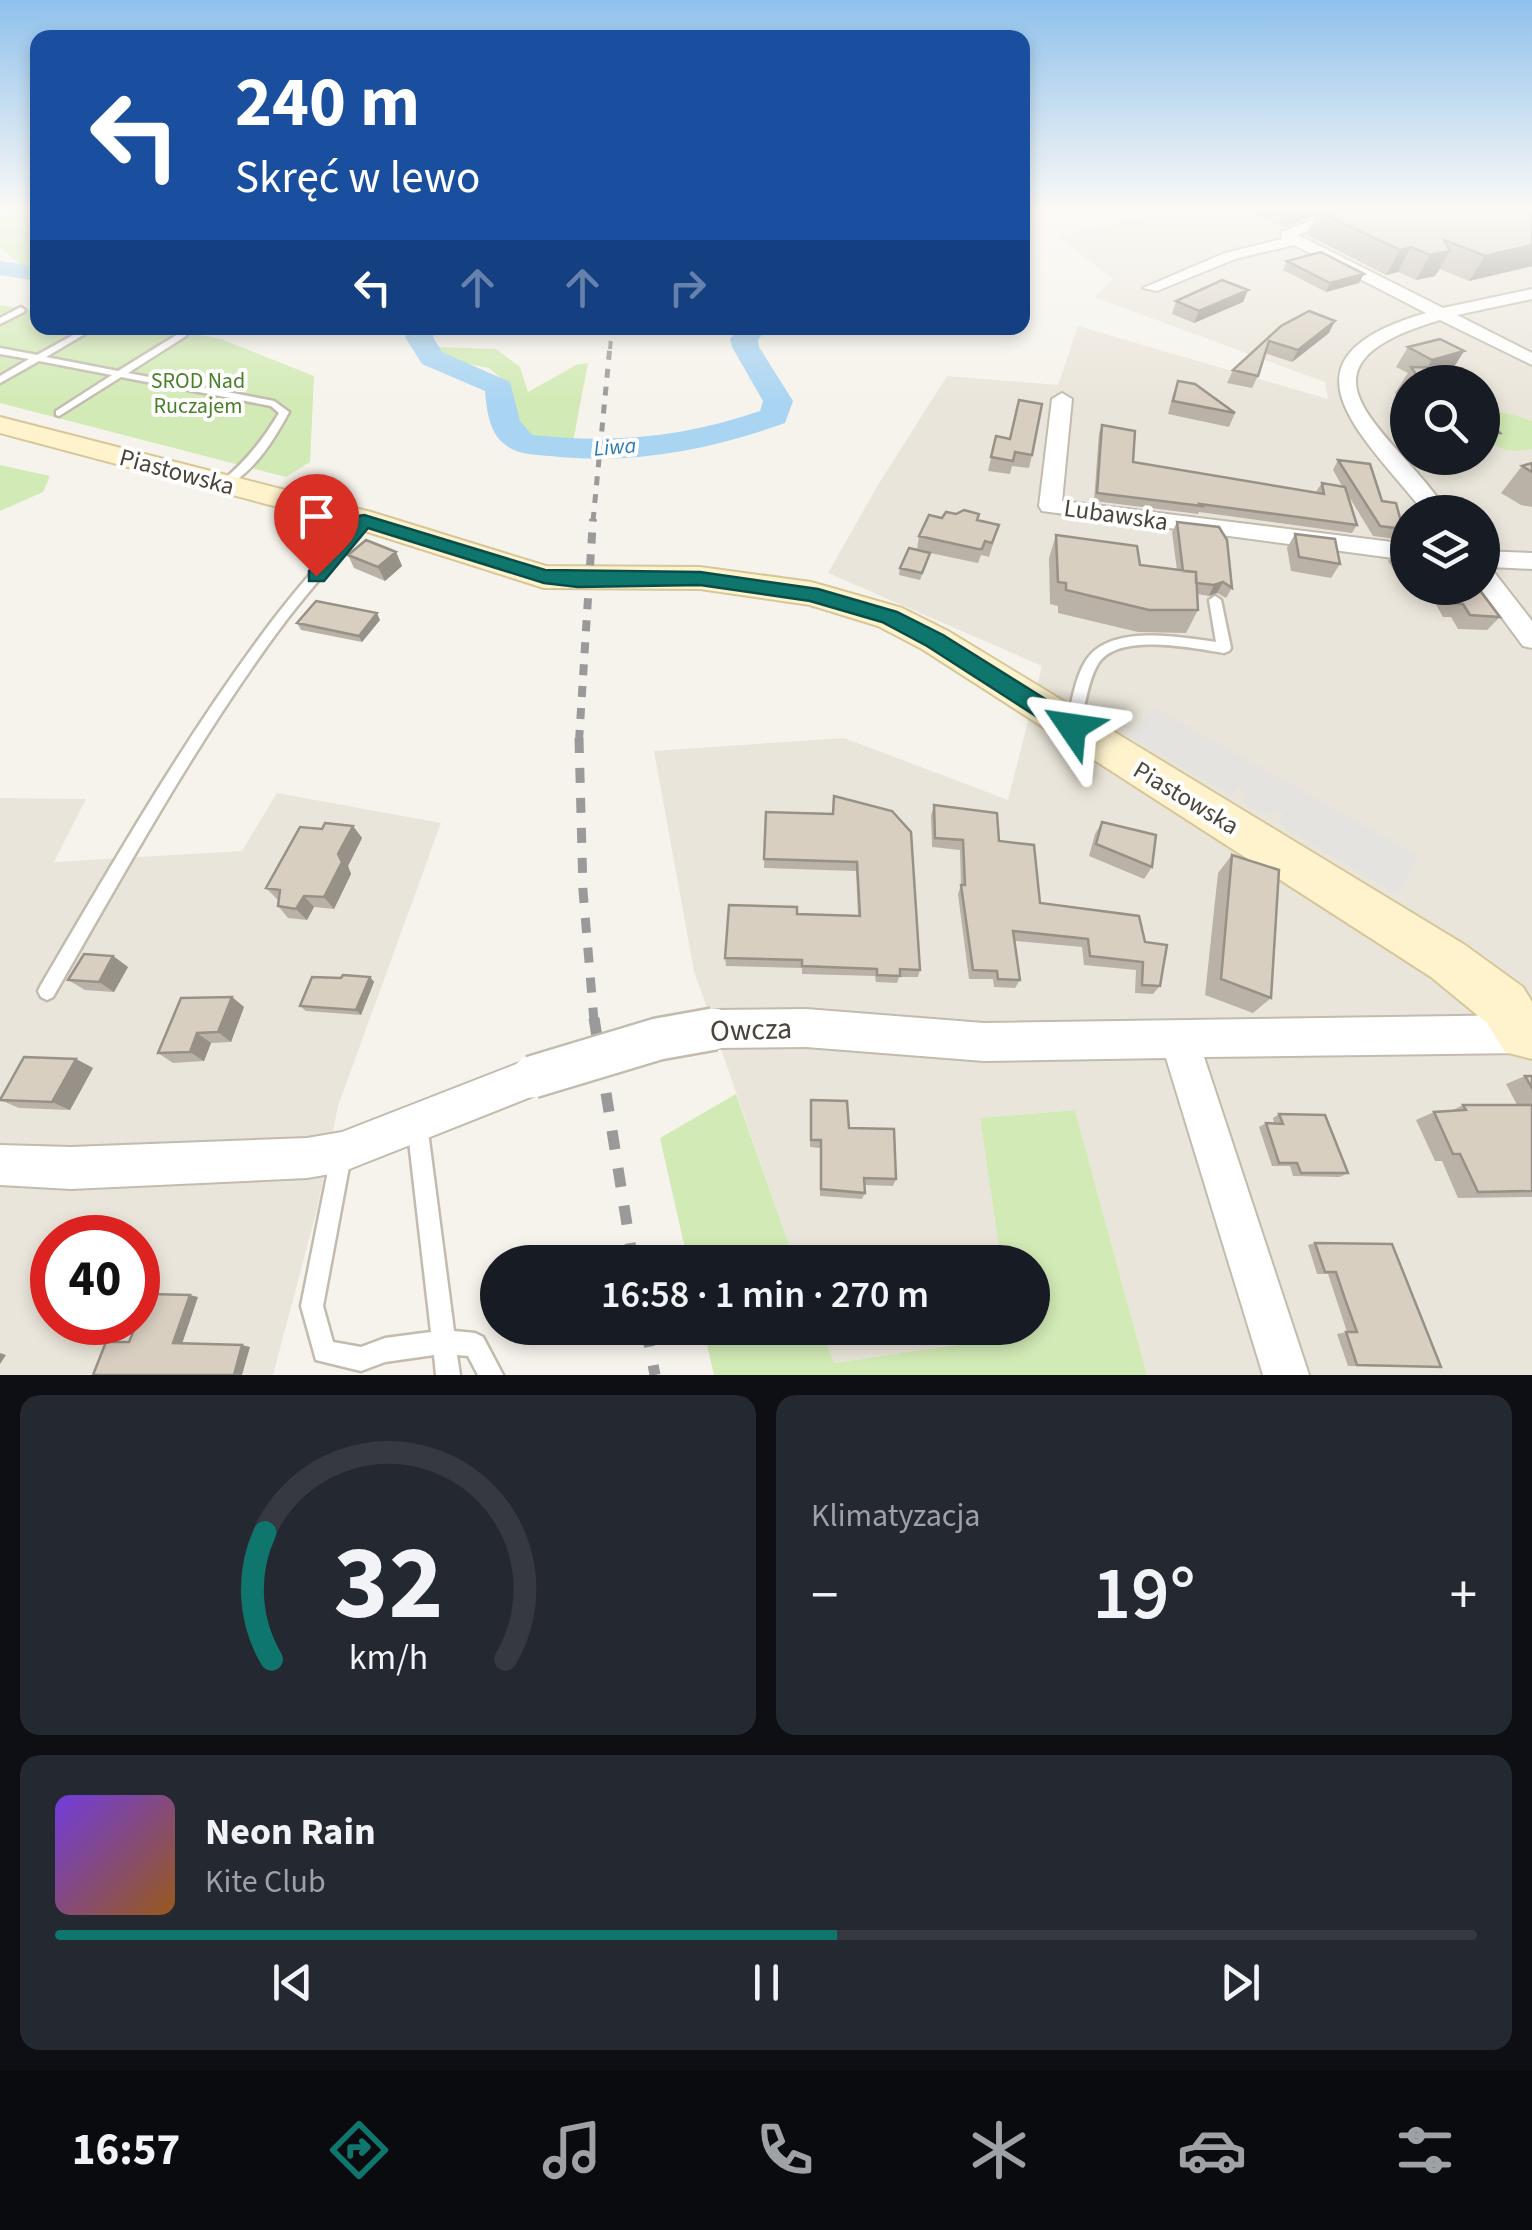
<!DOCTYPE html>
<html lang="pl">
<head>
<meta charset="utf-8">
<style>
  :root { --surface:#171b24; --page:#242831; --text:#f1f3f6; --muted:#9ea1a6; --line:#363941; --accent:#0f766e }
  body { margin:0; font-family:"Source Sans 3",sans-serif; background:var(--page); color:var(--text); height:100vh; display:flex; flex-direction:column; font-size:38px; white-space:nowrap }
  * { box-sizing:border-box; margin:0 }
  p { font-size:32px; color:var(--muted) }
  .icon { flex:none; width:55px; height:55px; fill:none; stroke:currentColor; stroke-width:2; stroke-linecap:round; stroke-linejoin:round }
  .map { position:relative; height:1375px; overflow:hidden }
  .panel { display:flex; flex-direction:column; gap:20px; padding:20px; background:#0d0f14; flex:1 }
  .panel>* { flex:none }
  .hud { position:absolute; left:30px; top:30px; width:1000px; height:305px; border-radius:20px; box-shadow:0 5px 15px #0003; background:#1a4fa0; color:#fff; overflow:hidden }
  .fabs { position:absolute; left:1390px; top:365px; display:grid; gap:20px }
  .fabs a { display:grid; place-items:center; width:110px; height:110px; border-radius:50%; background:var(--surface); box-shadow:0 5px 15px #0003; font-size:50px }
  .speed { position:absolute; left:30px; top:1215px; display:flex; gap:20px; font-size:50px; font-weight:700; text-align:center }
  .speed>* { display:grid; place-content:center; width:130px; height:130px; border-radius:50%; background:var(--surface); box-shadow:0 5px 15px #0003; line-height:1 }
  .speed .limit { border:15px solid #d22; background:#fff; color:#111 }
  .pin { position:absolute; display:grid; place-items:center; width:85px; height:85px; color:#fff; margin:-102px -42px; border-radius:50% 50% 50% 0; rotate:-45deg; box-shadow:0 0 10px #0007 }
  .pin .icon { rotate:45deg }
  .me { position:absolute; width:110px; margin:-55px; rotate:302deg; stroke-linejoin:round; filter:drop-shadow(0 0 8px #0008) }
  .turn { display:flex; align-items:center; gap:35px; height:210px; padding:0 40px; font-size:45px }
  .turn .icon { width:130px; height:130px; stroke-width:2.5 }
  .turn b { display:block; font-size:70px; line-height:85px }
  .lanes { display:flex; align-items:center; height:95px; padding:0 40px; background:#0003; justify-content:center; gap:50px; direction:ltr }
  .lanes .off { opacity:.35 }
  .big { font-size:75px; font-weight:600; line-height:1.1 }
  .panel .widget { flex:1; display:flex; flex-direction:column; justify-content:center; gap:15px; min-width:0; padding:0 35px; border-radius:20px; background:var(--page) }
  .panel .dial { align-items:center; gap:0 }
  .dial svg { height:260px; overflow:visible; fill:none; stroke:var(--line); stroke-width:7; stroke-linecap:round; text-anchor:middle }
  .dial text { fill:var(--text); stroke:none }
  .song { display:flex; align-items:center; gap:30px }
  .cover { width:120px; height:120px; border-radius:15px; background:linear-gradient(135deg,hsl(260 70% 55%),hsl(30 70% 35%)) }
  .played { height:10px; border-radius:5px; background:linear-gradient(90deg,var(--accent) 55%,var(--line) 55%) }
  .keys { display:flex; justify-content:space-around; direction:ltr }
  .heat { display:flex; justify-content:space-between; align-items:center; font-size:55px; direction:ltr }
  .panel .tiles { flex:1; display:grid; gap:20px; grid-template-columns:1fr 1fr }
  .widget:last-child { grid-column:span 2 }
  .trip { position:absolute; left:480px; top:1245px; width:570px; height:100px; border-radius:50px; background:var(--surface); box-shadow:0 5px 15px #0003; font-weight:600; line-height:100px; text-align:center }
  .dock { display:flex; height:160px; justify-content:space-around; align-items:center; background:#090b0e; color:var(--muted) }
  .dock .icon { width:70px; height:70px }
  .dock .on { color:var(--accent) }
  .dock b { font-size:45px; color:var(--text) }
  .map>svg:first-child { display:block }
  .residential { fill:#eae5da; fill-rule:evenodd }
  .green { fill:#d2eab5 }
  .parking { fill:#e5e3e0 }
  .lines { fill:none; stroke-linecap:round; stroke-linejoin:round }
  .river { fill:#a9d4f2; fill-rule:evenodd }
  .lane-casing { stroke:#c2bbae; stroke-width:5 }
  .street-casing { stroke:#c2bbae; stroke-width:4 }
  .secondary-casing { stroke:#d6c79b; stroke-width:4 }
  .lane { fill:#fff; fill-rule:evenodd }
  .street { fill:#fff; fill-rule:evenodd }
  .secondary { fill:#fff3cd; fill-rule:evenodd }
  .rail-far4 { stroke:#9a9a9a; stroke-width:4; stroke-dasharray:8 8; stroke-linecap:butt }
  .rail-far3 { stroke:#9a9a9a; stroke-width:5; stroke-dasharray:9 9; stroke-linecap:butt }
  .rail-far2 { stroke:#9a9a9a; stroke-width:8; stroke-dasharray:11 11; stroke-linecap:butt }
  .rail-far1 { stroke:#9a9a9a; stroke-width:9; stroke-dasharray:15 15; stroke-linecap:butt }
  .rail { stroke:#9a9a9a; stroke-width:11; stroke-dasharray:19 19; stroke-linecap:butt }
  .street-bridge-casing { stroke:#c2bbae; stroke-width:46; stroke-linecap:butt }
  .street-bridge { stroke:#fff; stroke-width:41 }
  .wall { fill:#bab2a6 }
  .shaded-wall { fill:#979187 }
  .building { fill:#d8cfc1; stroke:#979187; stroke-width:2.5 }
  .route { fill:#0f766e; stroke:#0a4d48; stroke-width:2.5 }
  .labels { text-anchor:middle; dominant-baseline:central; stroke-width:8; stroke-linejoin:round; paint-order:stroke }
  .far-park-label { font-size:22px; fill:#4a7f2a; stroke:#fff }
  .far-water-label { font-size:22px; font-style:italic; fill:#2e7ab2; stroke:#fff }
  .street-label { font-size:25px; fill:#4b4439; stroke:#fff }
  .near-street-label { font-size:30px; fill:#4b4439; stroke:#fff }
</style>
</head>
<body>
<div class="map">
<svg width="1532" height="1375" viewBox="0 0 1532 1375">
  <rect width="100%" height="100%" fill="#f6f3ec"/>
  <path class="residential" d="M1170,212h362v1163h-385l-72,-265 -95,8 21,144h-206l-101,-291 -40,-220 190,-13 164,62 34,-134 -214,-93 50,-88 69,-109 111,9 20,-59 250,73 -3,-17 -231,-85 19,-18 -56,-43zM1408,382h74v76h-74zM1408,512h74v76h-74z
    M277,793l164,30 -103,283 -21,103 -44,166h-273v-577l86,1 -32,63 188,-11zM52,1238h86v84h-86z
    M820,1328h190l2,9 -178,26z"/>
  <path class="green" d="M0,212h37v56l-14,-2 -23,-18z
    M0,305l37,6 1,17h125l58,11 93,37 -4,86 -24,15 -286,-74z
    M434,347l62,2 24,18 8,25 48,-27 12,-2 -15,79 -41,-6 -24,-28 1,-23 -20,-17 -42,-8z
    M1482,411l29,3 21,7v28c-20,4 -34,1 -49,-13z
    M0,465l50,11 -7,16 -43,19z
    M736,1094l59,168h-107l-28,-124z
    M1075,1110l72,265h-433l-11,-47h117l14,35 177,-26 -1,-9h22v-66h-31l-21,-144z"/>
  <path class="parking" d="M1154,707l265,149 -20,40 -121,-72 6,-11 -8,-2 -10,5 -22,-13 2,-6 -7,-10 -7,9 -102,-59z"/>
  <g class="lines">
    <path class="river" d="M0,261l38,6v14l-38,-6z
      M411,328h26l-4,9 9,15 68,30 10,39 12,14c80,9 153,2 228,-24l3,-10 -31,-54 -2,-8 10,-11h27l-9,12 1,7 34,54 -8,22c-75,27 -153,42 -234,33 -13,-1 -33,-1 -44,-10 -18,-12 -20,-35 -22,-55l-63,-27 -17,-27z"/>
    <defs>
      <path id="lane" d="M21,307l4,3 -1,2 -24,12v-6z
        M86,328h9l-49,29 72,14 65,-40 3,1v4l-58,37 146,28 15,11c-15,28 -35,60 -64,75l-4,-1v-4c24,-20 42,-42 58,-69l-8,-7 -150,-29 -62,39 -3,-1v-4l56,-36 -73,-14 -39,22v-7l29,-17 -29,-5v-6l37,7z
        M364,517l4,1v6c-32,36 -64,72 -92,110 -84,115 -152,240 -223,363l-6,3 -6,-3 -3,-6 3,-6c71,-121 141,-243 225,-356 29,-39 61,-75 94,-111z
        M1215,596l6,4 10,48 -2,3 -5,2c-32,-5 -106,-21 -126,11 -12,20 -12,46 -21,67h-10l-2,-4c7,-22 9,-49 22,-68 24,-35 94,-22 129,-17l-7,-42z
        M417,1114l7,3 3,7 27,207 21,2 8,4 20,38h-25l-10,-19 -11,-1 3,20h-24l-2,-20 -49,7 -24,9 -45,-11 -15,-54 30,-150 3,-7 7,-3 7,3 3,7 -28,150 10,36 28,5 24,-9 46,-6 -24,-208 3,-7z"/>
      <path id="street" d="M1335,212h19l-56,23 145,73 89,-19v10l-75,16 75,38v12l-92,-45c-168,49 -40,114 7,192h-23c-65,-81 -154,-154 2,-199l-132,-68 -59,14 -78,32 -14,-3 82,-35 57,-14 -1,-7z
        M1062,393l10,6 -10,102 346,43v16l-366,-49 -3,-5 13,-107z
        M1482,551l50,2v16l-42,-2 42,54v27l-9,-2 -43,-58z
        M806,1009l178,14 539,-8 9,4v30l-9,4 -319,4 105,318h-46l-97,-317 -182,3 -178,-14 -92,1 -13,-6 -6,-13 6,-13 13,-6z
        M532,1058l14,5 5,14 -5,14 -204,81 -35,6 -236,11 -71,-4v-40l71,2 236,-9 35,-6z"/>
      <path id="secondary" d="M0,417l371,95 175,54 154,1 111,15 91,26 46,23 517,314 58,42 9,15v57l-27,-7 -18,-29 -56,-46 -509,-328 -44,-23 -68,-21 -110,-16 -156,-1 -195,-62 -349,-93z"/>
    </defs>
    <use href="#lane" class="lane-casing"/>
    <use href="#street" class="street-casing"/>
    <use href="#secondary" class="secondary-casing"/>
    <use href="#lane" class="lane"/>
    <use href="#street" class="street"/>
    <use href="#secondary" class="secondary"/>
    <path class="rail-far4" d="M610,349l2,-21"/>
    <path class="rail-far3" d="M593,521l17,-175"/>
    <path class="rail-far2" d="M579,741l14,-222"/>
    <path class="rail-far1" d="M579,738l4,153 11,130"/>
    <path class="rail" d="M594,1018l39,244
      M646,1328l9,47"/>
    <defs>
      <path id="street-bridge" d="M532,1077l126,-38 56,-10"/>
    </defs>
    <use href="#street-bridge" class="street-bridge-casing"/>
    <use href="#street-bridge" class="street-bridge"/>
  </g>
  <path class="wall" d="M1256,212h276v54l-63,15 -29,-12 -5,7 -19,4 -18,-8 -12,3 -79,-40 9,-20 -32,12 -30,-12z
    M1287,261l72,22 -33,9 -43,-22z
    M1248,290l-5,12 -49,21 -22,-9 4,-13z
    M1281,326l48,7 -37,29 -27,-9 -7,23 -6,12 -25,-5 6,-13z
    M1408,347l56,4 -12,19 -7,2 10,10h-47v37l-11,-13 3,-6 -5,-7 13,-20 -12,-6z
    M1178,381l57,32 -6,14 -61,-13 5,-20z
    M1482,414l18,19 -18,24z
    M1102,425l31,37 184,31v-3l5,-7 20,3 -9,-16 5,-10 44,41 21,28 -7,10 -23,-3 -25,-41 9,30 -5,8 -153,-21 -1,2 -104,-13 5,-68z
    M996,436l36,19 -3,13 -17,-2 -2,8 -22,-3z
    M1447,458h35l-2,2z
    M1532,463v44l-11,-2 -20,-12 21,-27z
    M942,518l35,2 22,5 -10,32 -8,-2 -3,8 -48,-10 -10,27 -21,-5 1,-7 17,-18 2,-14z
    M1177,522l55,66 -6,10 -9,-5 -8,3 -12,-2 1,16 -12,23 -48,-1 -80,-19v-7l-8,-2 -1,-46 7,-23 84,30 37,5 -5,-38z
    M1295,534l45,30 -9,14 -40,-7 -4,-23z
    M396,552l6,14 -17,15 -31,-13 -6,-13z
    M1393,554l15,4v28h-4l-16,-25z
    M1432,588h46l22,29 -13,13 -29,-1 -7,-12h-8l-14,-25z
    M380,620l-18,22 -61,-12 -4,-7z
    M934,805l65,36 41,62 105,39 15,44 -7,8 -18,-1 1,-23 -52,-5 -2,-18 -67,-6 5,39 -5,8 -21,-1 -1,-8h-24l-11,-85 3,-9 -1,-35 -28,-3 -1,-32z
    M766,812l67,2 87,156 -2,7h-19l-2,6 -21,-1 -1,-6 -73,-2v-6l-76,-2 -1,-8 72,-44 61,1 -2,-44 -92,-3z
    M1102,822l50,45 -8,12 -55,-23 6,-22z
    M353,826l9,12 -14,28 3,8 -17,35 -20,-2 -7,13 -19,-2 -10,-12v-6l-12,-12 56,-59z
    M1232,855l39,143 -18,15 -48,-18 13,-122z
    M113,956l15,11 -14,25 -29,-2 -17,-10z
    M370,977l4,5 -13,33 -55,-4 -6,-5 41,-28z
    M232,997l12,10 -13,35 -20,1 -7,18 -31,2 -15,-10z
    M76,1059l17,9 -23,42 -51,-2 -19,-8z
    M1525,1076h7v121l-74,1 -16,-37h-7l-19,-41 18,-8 17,-1 12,-6h54l-11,-21z
    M811,1100l38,28 47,51 -3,7 -28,-1v8l-3,6 -42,-3v-48l-10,-1z
    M1279,1114l69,59 -8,4 -47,-1 -3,-10h-18l-13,-39 7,-4 8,1 -1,-6z
    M1315,1243l126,124 -93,-1 -11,-32 10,-2 -19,-58h-11l-9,-29z"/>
  <path class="shaded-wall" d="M1290,212h28l-2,3 -32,12z
    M1532,245v21l-63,15 16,-25z
    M1411,247l-13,25 -12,3 14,-25z
    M1450,251l-15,25 -19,4 14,-25z
    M1364,274l-5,9 -33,9 4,-9z
    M1248,290l-5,12 -49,21 5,-12z
    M1335,321l-6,12 -37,29 6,-12z
    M1464,351l-12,19 -32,9 12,-19z
    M396,552l6,14 -17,15 -7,-14z
    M1223,582l-6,11 -8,3 5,-11z
    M377,613l3,7 -18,22 -3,-6z
    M353,826l9,12 -14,28 3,8 -17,35 -10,-12 14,-43z
    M304,896l10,11 -7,13 -11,-11z
    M113,956l15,11 -14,25 -15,-10z
    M370,977l4,5 -13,33 -5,-5z
    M232,997l12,10 -13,35 -13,-10z
    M197,1033l14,10 -7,18 -14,-9z
    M76,1059l17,9 -23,42 -18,-8z
    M190,1295l8,2 -16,47 -9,-1z
    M242,1345l8,2 -8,28h-8z
    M0,1353l6,2 -6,9z"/>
  <path class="building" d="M1319,212h213v33l-47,11 -41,-16 6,11 -20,4 -19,-8 -11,3z
    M1321,252l43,22 -34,9 -43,-22z
    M1222,280l26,10 -49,21 -23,-10z
    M1309,311l26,10 -37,29 -29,-9 -11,35 -25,-6 48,-44z
    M1440,339l24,12 -32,9 -24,-13z
    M1411,367l31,1 13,14h-40l-2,-2h7z
    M1178,381l17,3 40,29 -62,-12z
    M1019,400l23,4 -10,51 -17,-3 -2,9 -22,-4 5,-21 14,3z
    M1482,414l18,19h-18z
    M1102,425l33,6 -2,31 191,32 -2,-11 23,4 12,38 -157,-21 2,2 -105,-13z
    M1338,460l32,4 12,37 14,2 7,26 -23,-3z
    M1532,463v9l-10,-6z
    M964,510l15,4 -2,6 22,5 -7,18 -7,-2 -3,8h-4l-59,-13 10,-21 13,3 4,-6 10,2z
    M1177,522l42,5 8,13 5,48 -9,-6 -9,3 -18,-2v-11l-13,-1z
    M1295,534l40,5 5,25 -41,-7z
    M1056,535l81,11 3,19 56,7 2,38h-49l-83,-20v-7l-8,-1z
    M366,540l30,12 -18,15 -30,-12z
    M909,548l21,5 -8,20 -22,-5z
    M1393,554l15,4v19z
    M1445,588h33l22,29 -30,-2 -7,-11 -9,-1z
    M316,601l61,12 -18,23 -62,-13z
    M834,796l58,15 19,21 9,138 -20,-1v7l-23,-1v-6l-75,-3v-6l-77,-2 4,-53 68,2v7l63,2 -3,-54 -93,-3 2,-47 67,2z
    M934,805l63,8 2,28 35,4 6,58 99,13 6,26 22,3 -7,41 -18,-1 1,-23 -53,-6 -2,-17 -75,-8 7,49 -22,-1 -1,-8 -24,-1 -12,-85h4l-2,-45 -28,-2z
    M1102,822l54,13 -4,32 -56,-23z
    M325,823l28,3 -15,28 4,8 -18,35 -20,-1 -8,13 -18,-3 2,-16 -14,-2 34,-61 22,2z
    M1232,855l47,15 -8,128 -50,-19z
    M84,954l29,2 -14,26 -31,-2z
    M343,975l27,2 -14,33 -56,-4 12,-29 29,1z
    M232,997l-14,35 -21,1 -7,19 -32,1 23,-55z
    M24,1057l52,2 -24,43 -52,-2z
    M1525,1076h7v12z
    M811,1100l36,1 2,27 45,1 2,50 -32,-1 1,15 -44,-4v-49h-10z
    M1463,1105h69v86l-54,1 -18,-38h-7l-19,-42 32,-2z
    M1279,1114l46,1 23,58h-47l-4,-10h-18l-13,-40 17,1z
    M1315,1243l77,1 49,123 -84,-2 -11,-33h11l-11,-30 -10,-30h-11z
    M149,1294l41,1 -17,48 69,2 -8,30h-141l13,-33h23z"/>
  <linearGradient id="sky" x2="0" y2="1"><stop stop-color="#8fc1ec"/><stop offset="0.52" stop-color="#fbfaf6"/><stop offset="1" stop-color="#fbfaf6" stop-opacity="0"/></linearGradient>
  <rect width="1532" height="404" fill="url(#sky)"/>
  <path class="route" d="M364,515l181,55 155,2 118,17 79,23 46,23 137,86 4,6 -4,7h-16l-137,-88 -45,-24 -72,-21 -110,-16 -122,2 -34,-4 -176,-55 -44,53h-15v-10l49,-55z"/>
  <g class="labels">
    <g class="far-park-label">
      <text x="198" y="381">SROD Nad<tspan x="198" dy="25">Ruczajem</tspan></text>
    </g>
    <g class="far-water-label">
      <text transform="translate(615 447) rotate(-5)">Liwa</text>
    </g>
    <g class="street-label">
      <text transform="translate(177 472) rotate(15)">Piastowska</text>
      <text transform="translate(1116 515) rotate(8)">Lubawska</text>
      <text transform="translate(1186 798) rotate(31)">Piastowska</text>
    </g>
    <g class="near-street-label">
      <text transform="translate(751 1030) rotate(-2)">Owcza</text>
    </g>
  </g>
</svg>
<div class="fabs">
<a><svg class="icon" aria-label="search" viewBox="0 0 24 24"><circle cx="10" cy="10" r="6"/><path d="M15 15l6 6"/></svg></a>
<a><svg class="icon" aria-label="layers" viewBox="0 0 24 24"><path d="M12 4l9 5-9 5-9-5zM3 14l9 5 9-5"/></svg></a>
</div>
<div class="speed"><div class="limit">40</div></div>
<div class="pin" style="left:316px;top:576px;background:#d93025"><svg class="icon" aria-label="arrive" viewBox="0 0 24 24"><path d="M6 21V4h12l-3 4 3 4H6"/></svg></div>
<svg class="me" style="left:1072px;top:727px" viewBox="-20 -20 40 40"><path d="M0-17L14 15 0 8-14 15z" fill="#0f766e" stroke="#fff" stroke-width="4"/></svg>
<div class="trip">16:58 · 1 min · 270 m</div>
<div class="hud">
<div class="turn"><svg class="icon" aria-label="left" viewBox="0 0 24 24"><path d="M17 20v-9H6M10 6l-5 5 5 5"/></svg><div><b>240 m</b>Skręć w lewo</div></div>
<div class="lanes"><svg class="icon" aria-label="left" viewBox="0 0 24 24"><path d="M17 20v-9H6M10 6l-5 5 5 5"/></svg><svg class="icon off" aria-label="ahead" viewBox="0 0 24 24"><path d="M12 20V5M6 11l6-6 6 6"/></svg><svg class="icon off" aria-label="ahead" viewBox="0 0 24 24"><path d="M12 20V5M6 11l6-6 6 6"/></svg><svg class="icon off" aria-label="right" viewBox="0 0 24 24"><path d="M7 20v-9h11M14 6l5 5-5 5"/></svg></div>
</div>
</div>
<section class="panel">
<div class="tiles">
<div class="widget dial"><svg viewBox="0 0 100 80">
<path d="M14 69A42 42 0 1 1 86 69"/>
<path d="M14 69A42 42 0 0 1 12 30" stroke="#0f766e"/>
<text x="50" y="56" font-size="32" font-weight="700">32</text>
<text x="50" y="72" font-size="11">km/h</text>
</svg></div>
<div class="widget"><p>Klimatyzacja</p>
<div class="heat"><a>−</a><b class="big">19°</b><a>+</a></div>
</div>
<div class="widget">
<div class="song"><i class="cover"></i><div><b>Neon Rain</b><p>Kite Club</p></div></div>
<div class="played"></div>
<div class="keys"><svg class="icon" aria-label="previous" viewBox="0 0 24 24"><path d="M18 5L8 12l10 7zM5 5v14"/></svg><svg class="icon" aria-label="pause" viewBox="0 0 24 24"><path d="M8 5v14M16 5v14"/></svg><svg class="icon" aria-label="next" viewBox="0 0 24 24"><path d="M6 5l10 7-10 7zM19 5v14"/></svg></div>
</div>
</div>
</section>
<nav class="dock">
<b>16:57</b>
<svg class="icon on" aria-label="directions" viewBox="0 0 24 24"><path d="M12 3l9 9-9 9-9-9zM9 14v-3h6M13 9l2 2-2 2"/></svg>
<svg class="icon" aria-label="music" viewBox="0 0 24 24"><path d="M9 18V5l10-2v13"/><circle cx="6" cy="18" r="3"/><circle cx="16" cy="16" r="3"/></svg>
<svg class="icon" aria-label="phone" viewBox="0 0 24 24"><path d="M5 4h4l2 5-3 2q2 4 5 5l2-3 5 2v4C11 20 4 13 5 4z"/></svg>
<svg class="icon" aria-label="climate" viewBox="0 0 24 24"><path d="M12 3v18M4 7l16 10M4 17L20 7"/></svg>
<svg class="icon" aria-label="car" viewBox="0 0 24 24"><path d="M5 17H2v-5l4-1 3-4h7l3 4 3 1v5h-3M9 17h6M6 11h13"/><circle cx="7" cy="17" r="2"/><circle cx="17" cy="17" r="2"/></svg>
<svg class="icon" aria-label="filters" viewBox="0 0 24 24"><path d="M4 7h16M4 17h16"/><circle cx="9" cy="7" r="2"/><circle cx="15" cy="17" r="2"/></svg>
</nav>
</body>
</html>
